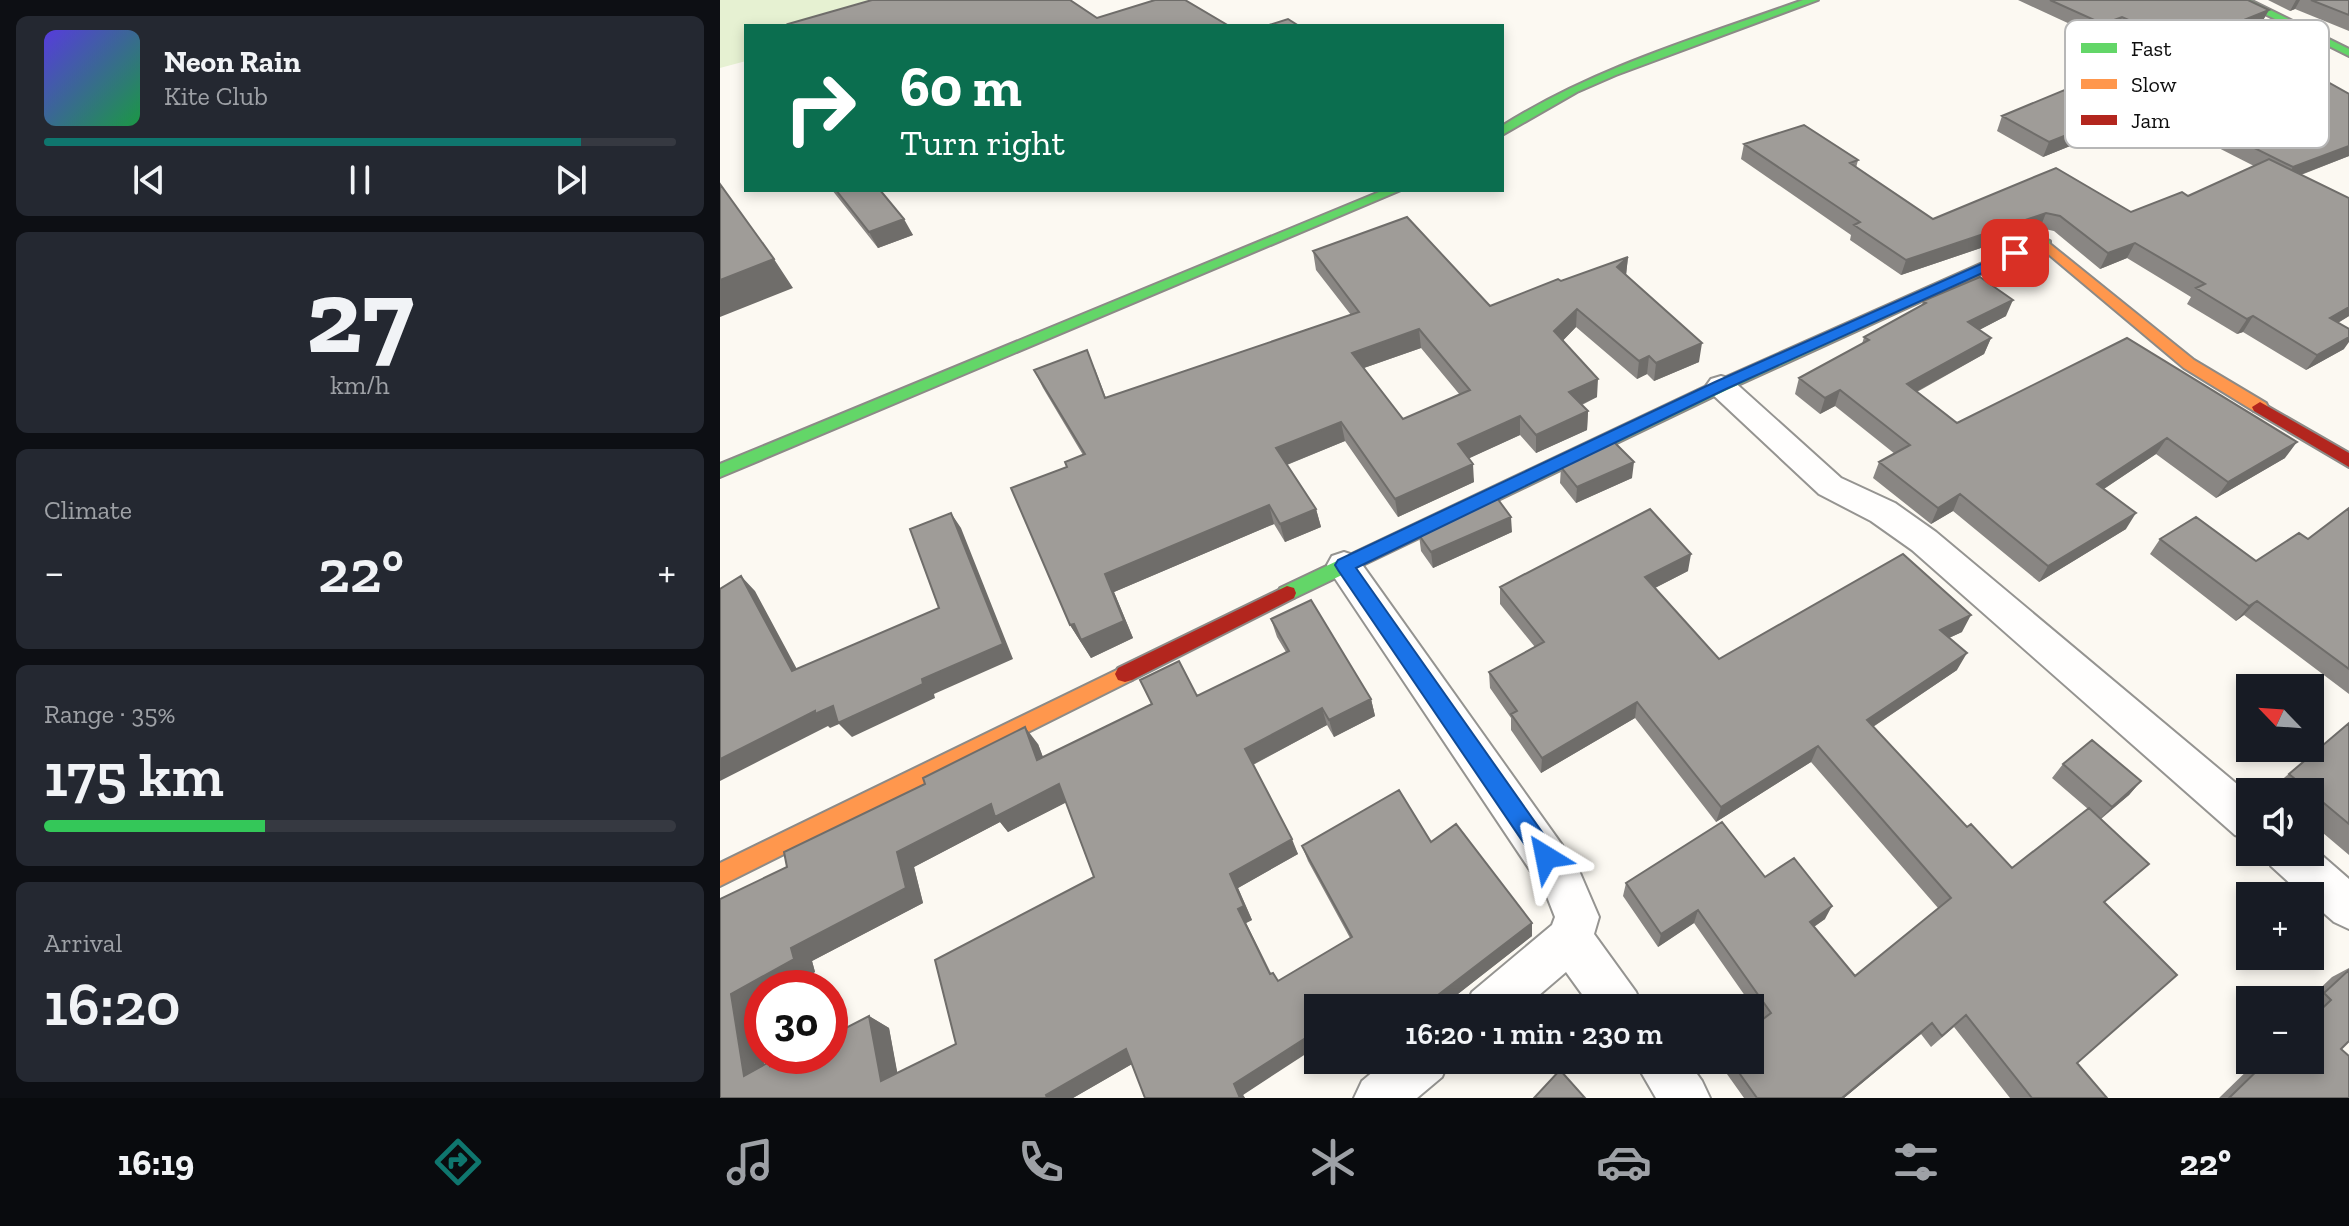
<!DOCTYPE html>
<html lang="en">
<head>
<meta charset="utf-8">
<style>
  :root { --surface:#171b24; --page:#242831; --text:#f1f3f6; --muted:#9ea1a6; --line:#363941; --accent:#0f766e }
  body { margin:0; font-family:"Zilla Slab",serif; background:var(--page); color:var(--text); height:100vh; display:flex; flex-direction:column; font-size:30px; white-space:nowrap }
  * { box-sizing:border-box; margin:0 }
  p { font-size:26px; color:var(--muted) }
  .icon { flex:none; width:44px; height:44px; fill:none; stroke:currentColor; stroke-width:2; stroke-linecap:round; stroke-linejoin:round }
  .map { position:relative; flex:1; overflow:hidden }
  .side { display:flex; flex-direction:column; gap:16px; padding:16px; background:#0d0f14; width:720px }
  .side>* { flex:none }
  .guide { position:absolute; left:24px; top:24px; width:760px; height:168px; border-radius:0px; box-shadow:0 4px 12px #0003; background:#0b6e4f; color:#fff; overflow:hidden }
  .needle { width:52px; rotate:295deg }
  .controls { position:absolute; left:1516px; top:674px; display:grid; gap:16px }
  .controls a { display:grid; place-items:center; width:88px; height:88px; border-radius:0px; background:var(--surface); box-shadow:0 4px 12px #0003; font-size:40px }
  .speed { position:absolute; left:24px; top:970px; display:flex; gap:16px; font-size:40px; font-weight:700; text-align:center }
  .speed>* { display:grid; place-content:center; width:104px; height:104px; border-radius:50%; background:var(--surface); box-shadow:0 4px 12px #0003; line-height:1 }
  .speed .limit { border:12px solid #d22; background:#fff; color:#111 }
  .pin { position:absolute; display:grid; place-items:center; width:68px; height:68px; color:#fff; margin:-34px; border-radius:16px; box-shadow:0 4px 12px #0006 }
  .me { position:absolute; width:88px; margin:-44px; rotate:325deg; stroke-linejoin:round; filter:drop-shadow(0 0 6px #0008) }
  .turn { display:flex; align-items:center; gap:28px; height:168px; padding:0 24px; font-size:36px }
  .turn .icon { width:104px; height:104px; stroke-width:2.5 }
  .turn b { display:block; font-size:56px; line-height:68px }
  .big { font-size:60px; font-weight:600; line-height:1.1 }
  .side .card { flex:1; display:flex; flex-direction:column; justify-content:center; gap:12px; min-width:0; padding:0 28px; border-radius:12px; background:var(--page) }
  .side .dial { align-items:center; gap:0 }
  .dial b { font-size:104px; line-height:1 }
  .song { display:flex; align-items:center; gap:24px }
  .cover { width:96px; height:96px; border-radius:12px; background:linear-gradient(135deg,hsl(250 70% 55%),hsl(140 70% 35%)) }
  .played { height:8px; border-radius:4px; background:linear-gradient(90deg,var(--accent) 85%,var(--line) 85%) }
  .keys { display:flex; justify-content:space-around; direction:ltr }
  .heat { display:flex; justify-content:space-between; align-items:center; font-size:44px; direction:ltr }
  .charge { height:12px; border-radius:6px; background:linear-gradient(90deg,#34c759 35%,var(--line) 0) }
  .trip { position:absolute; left:584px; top:994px; width:460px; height:80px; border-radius:0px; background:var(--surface); box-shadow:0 4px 12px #0003; font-weight:600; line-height:80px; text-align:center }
  .tab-bar { display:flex; height:128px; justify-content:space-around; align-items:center; background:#090b0e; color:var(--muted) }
  .tab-bar .icon { width:56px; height:56px }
  .tab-bar .active { color:var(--accent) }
  .tab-bar b { font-size:36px; color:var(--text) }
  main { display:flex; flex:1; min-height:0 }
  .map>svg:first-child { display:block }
  .green { fill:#e6f1d2 }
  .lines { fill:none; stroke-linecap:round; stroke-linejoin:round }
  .street-casing { stroke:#959491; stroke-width:4 }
  .fast-casing { stroke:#8c8a87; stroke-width:4 }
  .slow-casing { stroke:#8c8a87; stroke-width:4 }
  .jam-casing { stroke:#8c8a87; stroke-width:4 }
  .street { fill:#fffefd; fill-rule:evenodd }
  .fast { fill:#63d668; fill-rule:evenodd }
  .slow { fill:#ff974d; fill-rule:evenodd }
  .jam { fill:#b3261e; fill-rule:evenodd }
  .wall { fill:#898683; fill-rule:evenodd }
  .shaded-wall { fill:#6f6d6a }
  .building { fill:#9f9c98; stroke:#6f6d6a; stroke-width:2; fill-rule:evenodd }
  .route { fill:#1a73e8; stroke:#114b97; stroke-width:2 }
  .key { fill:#fff; stroke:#b7b7b7; stroke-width:2 }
  .key-label { font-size:22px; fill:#0e0e0e }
</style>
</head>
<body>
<main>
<section class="side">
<div class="card">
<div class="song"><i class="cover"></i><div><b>Neon Rain</b><p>Kite Club</p></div></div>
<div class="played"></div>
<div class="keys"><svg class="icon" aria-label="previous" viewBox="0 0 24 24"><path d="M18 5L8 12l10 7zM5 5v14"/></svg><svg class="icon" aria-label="pause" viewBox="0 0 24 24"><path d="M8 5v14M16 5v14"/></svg><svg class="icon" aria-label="next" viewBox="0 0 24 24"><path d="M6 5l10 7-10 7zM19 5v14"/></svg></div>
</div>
<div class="card dial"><b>27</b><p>km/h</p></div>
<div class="card"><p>Climate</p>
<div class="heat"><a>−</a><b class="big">22°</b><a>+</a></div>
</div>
<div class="card"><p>Range · 35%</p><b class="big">175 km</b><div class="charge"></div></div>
<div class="card"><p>Arrival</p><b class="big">16:20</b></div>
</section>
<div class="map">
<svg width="1629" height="1098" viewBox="0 0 1629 1098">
  <rect width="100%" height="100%" fill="#fcf9f2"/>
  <path class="green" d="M0,0h240l-92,26h-122v35l-26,7z"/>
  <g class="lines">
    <defs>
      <path id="street" d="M1001,376l10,3 110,99 54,25 41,29 314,263v45l-15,-5 -323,-285 -41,-29 -52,-27 -108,-101 -5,-7 5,-7z
        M624,552l12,4 221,310 22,51 -5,17 42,58 7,16h-51l-26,-36 -42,36h-59l7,-16 80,-67 3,-8 -9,-23 -214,-320 -5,-9 5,-9z
        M1590,845l39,34v50l-15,-7 -24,-21v-5h-6l-33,-30 -6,-14h45z
        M667,1060h62l-7,17 -25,21h-63l8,-17z
        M914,1060h53l15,21 8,17h-54z"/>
      <path id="fast" d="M1083,0h15l-202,75 -39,17 -75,43v-9c93,-59 198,-89 301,-126z
        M1517,0h13l99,49v7z
        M664,190h17l-681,287v-13z
        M1321,237l9,4v6h-10l-313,143 -433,208h-14l-2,-5 2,-5 435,-206z"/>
      <path id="slow" d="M1325,240l149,120 72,43 2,4 -2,4h-12l-70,-43 -144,-121 -2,-3z
        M405,666l7,2 3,6 -3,6 -412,206v-23z"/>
      <path id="jam" d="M1540,402l89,51v14l-95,-56 -2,-4z
        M567,586l7,2 2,5 -2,5 -162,82 -7,2 -7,-2 -3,-6 3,-6z"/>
    </defs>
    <use href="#street" class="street-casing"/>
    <use href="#fast" class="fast-casing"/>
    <use href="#slow" class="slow-casing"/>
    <use href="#jam" class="jam-casing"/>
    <use href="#street" class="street"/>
    <use href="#fast" class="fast"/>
    <use href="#slow" class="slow"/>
    <use href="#jam" class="jam"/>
  </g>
  <path class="wall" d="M1298,0h230l21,10 -7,12 -84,35 -61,-27 -19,7z
    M1548,0h81v31l-54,-22 -5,2z
    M1391,101l238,55 -48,19 48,23v118l-11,7 6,26 -38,21 -63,-38 -6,2 -50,-30 4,-7 -64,-39 -27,11 -46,-38 -14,-3 -139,47 -51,-35 1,-5 -110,-76 3,-15 114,16 -2,8 77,51 123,-51 75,44 57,-16 66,-30 -55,-28 -26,11 -68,-34z
    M1282,116l90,9 -7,15 -42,17 -46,-26z
    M112,190h48l33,45 -35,13z
    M593,251l177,55 138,-49 -2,18 73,87 -45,19 -7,-7 -10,5 -61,-52 -13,13 34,57 -15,8 6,6 -1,19 -51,23 -16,-18 -51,23 5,24 -76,35 -53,-76 -58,24 29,44 5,18 -36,15 -11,-18 -160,68 19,46 -42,20 -21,-33 -3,-158 16,-12 -40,-67 -9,-18 61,-1 11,29 245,-83 -35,-45zM701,348l39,47 -57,24 -39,-51z
    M1203,301l83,15 -27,14 12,8 -7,16 -67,38 40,31 170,-85 158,120 -69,40 -60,-44 -52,35 22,40 -87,53 -86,-71 -22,13 -58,-46 6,-16 16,-8 -60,-48 -15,8 -25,-20 4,-16 63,-34 2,-7 58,-32z
    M841,467l71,11 -56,25 -16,-20z
    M1629,508v186l-105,-79 -8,6 -86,-67 10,-15 96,22 52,-22z
    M792,532l-79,36 -12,-17 -2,-16z
    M968,571l-33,17 64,71 243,-27 -13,6 8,32 -84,57 94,100 45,41 76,-59 -36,-31 11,-14 78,17 -12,14 -28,24 33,59 -29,24 -28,161 30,35h-97l-56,-71 -23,20 -10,-13 -77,64h-100l-27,-38h33l12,-40 -68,-97 -36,24 -35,-51 3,-13 139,-6 60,42 -11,8 41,49 83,-68 -127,-146 -95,60 -81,-104 -94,55 -30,-43v-12l-21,-30 -1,-16 46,-25 -35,-43v-17z
    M551,619l100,80 4,17 -41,21 -7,-12 -74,40 45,89 -60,34 14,32 -6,3 25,51 7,7 72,-43 -42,-77 -6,-15 129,-4 101,81v13l-92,72h-122l-75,87 2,3h-100l-13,-34 -59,34h-353l67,-231 138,-83 113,-40 5,13 154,-61 89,-44 -9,-15zM346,802l28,75 -138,167 -59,29 -8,-45 -20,-12 -95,48 -10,1 -10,-59 8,-4v-14h24l29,-16 -3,-11 111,-58 -9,-36 86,-45 8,10z
    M1629,723v132l-39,-33v-30h-36l-3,-3z
    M1629,968v73l-8,8 8,49h-130l39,-38h52v-60h-2l24,-23z"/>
  <path class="shaded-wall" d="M1576,0h4l-5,9 -5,2z
    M1549,10l-7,12 -84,35 6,-13z
    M1402,17l-5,13 -19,7 5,-13z
    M1486,124l-7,14 -26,11 7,-14z
    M1372,125l-7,15 -42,17 6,-15z
    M1629,146v10l-65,25 9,-14z
    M1326,213l-6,15 -139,47 5,-15z
    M184,219l9,16 -35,13 -9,-16z
    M1415,243l-8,15 -27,11 8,-16z
    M908,257l-2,18 -9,-8z
    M54,259l19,29 -73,29v-37z
    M1293,300l-7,16 -44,23 6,-17z
    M1629,307v9l-30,18 11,-16z
    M857,309l-1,18 -22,23v-19z
    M1533,316l-10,16 -6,2 10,-15z
    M699,329l2,19 -66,23 -3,-18z
    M1629,337v5l-5,7 -38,21 11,-15z
    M1271,338l-7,16 -83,46 6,-16z
    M982,343l-3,19 -45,19 2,-18z
    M929,356l-2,18 -10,5 2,-18z
    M878,379l-1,18 -28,13v-18z
    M1120,390l-5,16 -15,8 5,-16z
    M868,411l-1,19 -51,23v-18z
    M800,416v19l-61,28 -1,-19z
    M621,422l4,19 -64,26 -5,-19z
    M1447,438l-11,16 -69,46 10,-16z
    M1577,442l-12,16 -69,40 12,-16z
    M914,462l-2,16 -56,25 1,-16z
    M753,464l1,18 -76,35 -3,-18z
    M1240,494l-7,17 -22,13 7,-16z
    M549,505l5,19 -160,68 19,46 -42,20 -21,-33 35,-51z
    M596,509l5,18 -36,15 -5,-18z
    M231,513l10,15 52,131 -79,35 1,4 -83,39 -13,-13 -9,4 -2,-2 -108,55v-22l95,-48 107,-32 81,-35z
    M1416,513l-10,16 -87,53 9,-16z
    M791,517l1,15 -79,36 -2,-16z
    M971,554l-3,17 -45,23 2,-17z
    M21,576l14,15 51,95 -14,-15z
    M1537,601l-13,14 -8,6 13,-15z
    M1251,615l-9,17 -31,14 9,-16z
    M1247,653l-10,17 -98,66 8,-16z
    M651,699l4,17 -41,21 -5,-17z
    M917,702l-2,16 -94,55 1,-15z
    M602,708l5,17 -75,40 -7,-16z
    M305,727l13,17 12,32 -13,-16z
    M1098,746l-7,16 -95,60 5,-15z
    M1421,781l-12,14 -30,25 13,-13z
    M339,784l12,16 -63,32 -8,-10 -86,45 9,36 -111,58 3,11 -29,16h-24v14l-8,4 14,80 -24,-10 -13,-82 60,-46 106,-96 94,-48z
    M572,839l6,15 -60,34 14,32 -6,3 32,64 -40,-78 -8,-35z
    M1112,906l-7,13 -22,15 7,-12z
    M978,910l-4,13 -36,24 3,-13z
    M812,923v13l-92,72h-19z
    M691,999l2,9h-17z
    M149,1016l20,12 12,64 -20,-11z
    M1212,1023l-11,11 -77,64h-2z
    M598,1030v16l-75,49 2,3h-5l-6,-14z
    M406,1049l13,11 -66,38h-26l-1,-3z"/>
  <path class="building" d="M152,0h198l27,18 58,-18h30l44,26h-439l-2,-2z
    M1330,0h198l21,10 -85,34 -62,-27 -19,7z
    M1591,0h38v15z
    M568,19l11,7h-33z
    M1574,63l55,31v52l-56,21 -87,-43 -26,11 -69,-34z
    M1359,84l13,41 -43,17 -47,-26z
    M1084,125l54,35 -8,3 83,56 123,-51 75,44 51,-20 6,4 81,-37 80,39v109l-19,11 19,11v8l-32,18 -64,-39 -6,3 -51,-31 9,-4 -70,-41 -27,10 -48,-37 -14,-3 -140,47 -52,-35 6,-3 -116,-78z
    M0,184l54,75 -54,21z
    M116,190h44l24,29 -35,13z
    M687,217l83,89 68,-27 3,2 67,-24 -11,10 85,76 -46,20 -7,-7 -10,5 -62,-52 -23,22 44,48 -29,13 19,19 -52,24 -16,-19 -62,28 15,20 -78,35 -54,-77 -65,26 40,61 -36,15 -11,-19 -164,69 19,47 -43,19 -7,-16 -4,1 -59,-137 56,-21 -2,-5 20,-8 -51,-84 53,-20 18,48 254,-86 -46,-61zM699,329l51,61 -67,29 -51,-66z
    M1260,277l33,23 -45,22 23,16 -84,46 50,39 170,-85 170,104 -69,40 -61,-44 -70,46 39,29 -88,53 -88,-72 -22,14 -59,-46 31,-17 -70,-55 -15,8 -26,-20 70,-38 -5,-3 62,-34 -3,-2z
    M894,442l20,20 -57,25 -16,-20z
    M777,498l14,19 -80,35 -12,-17z
    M1629,508v161l-92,-68 -8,5 -89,-67 36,-22 60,44 43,-28 9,6z
    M930,509l41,45 -46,23 74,82 184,-105 68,61 -31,15 27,23 -100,67 100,107 4,-3 41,44 77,-60 60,56 -45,38 73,73 -100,88 30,35h-75l-66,-83 -24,21 -10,-13 -90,75h-85l-27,-38h20v-31l21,-16 -73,-103 -37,24 -35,-51 96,-61 43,55 29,-19 38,48 -22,16 45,54 96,-78 -133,-152 -97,61 -84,-105 -95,56 -31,-44 6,-3 -28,-39 55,-30 -44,-55z
    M231,513l52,131 -81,35 1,5 -85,39 -5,-17 -18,8v-3l-95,48v-170l21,-13 51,95 147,-63 -29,-79z
    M591,600l60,99 -42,21 -7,-12 -77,41 47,90 -62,35 14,32 -6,3 32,65 3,-1 5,8 74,-44 -50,-91 97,-56 32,52 25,-18 76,99 -111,85h-4l-6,-9 -15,9h-78v22l-84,54 6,14h-95l-19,-49 -80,46 1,3h-327v-199l67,-32 -3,-15 141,-68 -2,-6 102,-51 12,33 115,-56 -12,-24 39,-19 18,35 92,-45 -18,-32zM339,784l35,93 -159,83 21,84 -75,37 -12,-65 -39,20v20h-40l-20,10 -1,-4 -25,14 -13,-82 63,-35 -3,-11 115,-60 -9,-36 94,-48 4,13z
    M1629,723v101l-60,-50z
    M1372,740l49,41 -29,26 -49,-43z
    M1629,970v71l-8,8 8,7v42h-120l39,-38h42v-40l21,-20 -7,-7z
    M840,1070l25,28h-51z"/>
  <path class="route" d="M1295,249l5,1v6l-294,133 -370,179 198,281 3,8 -3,7 -8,4 -8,-4 -200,-294 -3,-5 3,-5 377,-178z"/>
  <rect x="1345" y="20" width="264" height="128" rx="12" class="key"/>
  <rect x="1361" y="43" width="36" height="10" fill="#63d668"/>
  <rect x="1361" y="79" width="36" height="10" fill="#ff974d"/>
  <rect x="1361" y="115" width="36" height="10" fill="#b3261e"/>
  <g class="key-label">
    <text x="1411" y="56">Fast</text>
    <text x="1411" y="92">Slow</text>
    <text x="1411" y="128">Jam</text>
  </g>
</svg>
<div class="controls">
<a><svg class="needle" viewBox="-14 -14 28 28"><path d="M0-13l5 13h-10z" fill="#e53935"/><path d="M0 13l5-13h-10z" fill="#9ea1a6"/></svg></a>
<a><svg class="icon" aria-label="sound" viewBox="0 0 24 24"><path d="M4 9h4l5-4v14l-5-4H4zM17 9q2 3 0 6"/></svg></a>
<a>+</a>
<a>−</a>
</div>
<div class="speed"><div class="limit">30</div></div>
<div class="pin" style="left:1295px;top:253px;background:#d93025"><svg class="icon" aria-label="arrive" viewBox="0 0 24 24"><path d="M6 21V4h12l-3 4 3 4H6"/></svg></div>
<svg class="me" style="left:826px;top:857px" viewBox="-20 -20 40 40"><path d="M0-17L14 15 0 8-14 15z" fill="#1a73e8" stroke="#fff" stroke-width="4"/></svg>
<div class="trip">16:20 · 1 min · 230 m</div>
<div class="guide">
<div class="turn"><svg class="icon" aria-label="right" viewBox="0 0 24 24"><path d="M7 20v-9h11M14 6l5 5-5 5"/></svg><div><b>60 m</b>Turn right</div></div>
</div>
</div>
</main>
<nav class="tab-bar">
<b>16:19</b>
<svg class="icon active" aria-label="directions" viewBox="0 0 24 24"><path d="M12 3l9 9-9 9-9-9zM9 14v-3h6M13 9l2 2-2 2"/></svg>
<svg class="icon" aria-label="music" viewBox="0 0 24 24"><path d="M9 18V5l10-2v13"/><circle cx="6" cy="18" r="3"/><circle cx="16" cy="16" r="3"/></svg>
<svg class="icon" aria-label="phone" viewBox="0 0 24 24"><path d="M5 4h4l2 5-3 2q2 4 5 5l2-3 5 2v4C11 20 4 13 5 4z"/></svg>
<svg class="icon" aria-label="climate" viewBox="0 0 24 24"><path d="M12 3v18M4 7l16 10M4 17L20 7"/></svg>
<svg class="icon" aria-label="car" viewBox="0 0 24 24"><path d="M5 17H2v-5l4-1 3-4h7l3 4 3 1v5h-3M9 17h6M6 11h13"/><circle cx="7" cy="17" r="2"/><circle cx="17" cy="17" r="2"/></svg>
<svg class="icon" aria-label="filters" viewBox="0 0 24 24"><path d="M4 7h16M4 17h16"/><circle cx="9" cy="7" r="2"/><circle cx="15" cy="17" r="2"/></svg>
<b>22°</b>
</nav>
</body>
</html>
